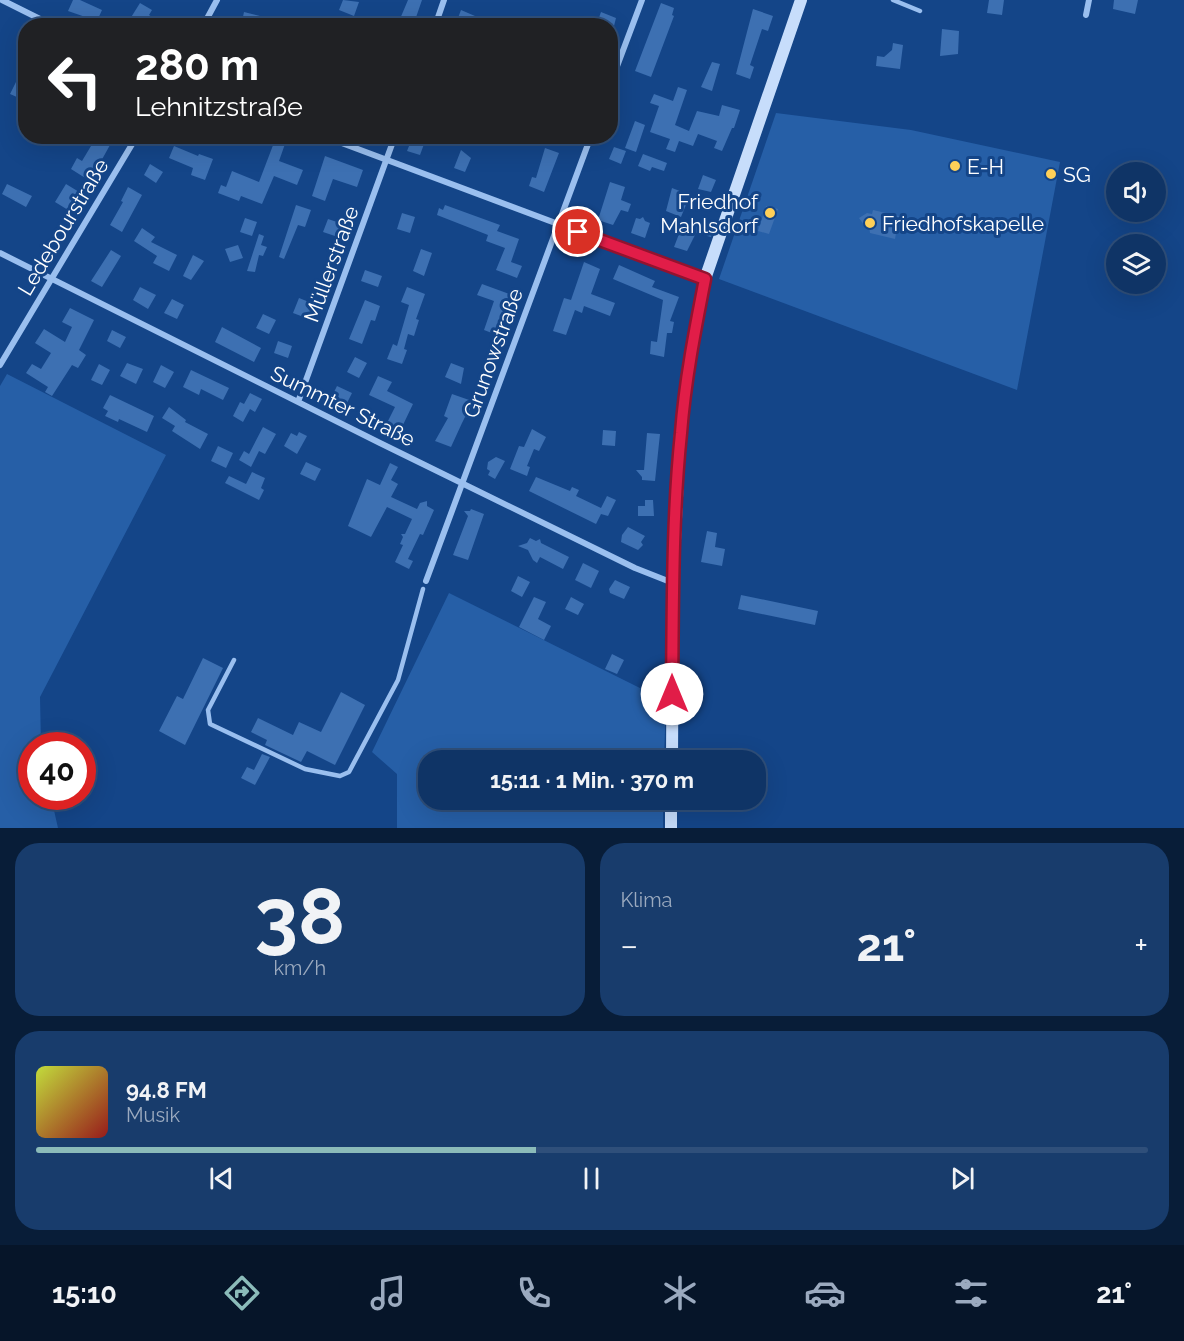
<!DOCTYPE html>
<html lang="de">
<head>
<meta charset="utf-8">
<style>
  :root { --surface:#0f3466; --page:#183c6c; --text:#f1f3f6; --muted:#9baabf; --line:#2f4f7a; --accent:#8bbbb9 }
  body { margin:0; font-family:Raleway,sans-serif; background:var(--page); color:var(--text); height:100vh; display:flex; flex-direction:column; font-size:22px; white-space:nowrap }
  * { box-sizing:border-box; margin:0 }
  p { font-size:20px; color:var(--muted) }
  .icon { flex:none; width:33px; height:33px; fill:none; stroke:currentColor; stroke-width:2; stroke-linecap:round; stroke-linejoin:round }
  .map { position:relative; height:828px; overflow:hidden }
  .drawer { display:flex; flex-direction:column; gap:15px; padding:15px; background:#081d38; flex:1 }
  .drawer>* { flex:none }
  .top-card { position:absolute; left:18px; top:18px; width:600px; height:126px; border-radius:24px; box-shadow:0 6px 24px #0002,0 0 0 2px var(--line); background:#202124; color:#fff; overflow:hidden }
  .tools { position:absolute; left:1106px; top:162px; display:grid; gap:12px }
  .tools a { display:grid; place-items:center; width:60px; height:60px; border-radius:50%; background:var(--surface); box-shadow:0 6px 24px #0002,0 0 0 2px var(--line); font-size:30px }
  .speed { position:absolute; left:18px; top:732px; display:flex; gap:12px; font-size:30px; font-weight:700; text-align:center }
  .speed>* { display:grid; place-content:center; width:78px; height:78px; border-radius:50%; background:var(--surface); box-shadow:0 6px 24px #0002,0 0 0 2px var(--line); line-height:1 }
  .speed .limit { border:9px solid #d22; background:#fff; color:#111 }
  .pin { position:absolute; display:grid; place-items:center; width:51px; height:51px; color:#fff; margin:-26px; border:3px solid #fff; border-radius:50%; box-shadow:0 2px 6px #0007 }
  .me { position:absolute; width:66px; margin:-33px; rotate:0deg; stroke-linejoin:round; filter:drop-shadow(0 0 4px #0008) }
  .turn { display:flex; align-items:center; gap:21px; height:126px; padding:0 18px; font-size:27px }
  .turn .icon { width:78px; height:78px; stroke-width:2.5 }
  .turn b { display:block; font-size:42px; line-height:51px }
  .big { font-size:45px; font-weight:700; line-height:1.1 }
  .drawer .card { flex:1; display:flex; flex-direction:column; justify-content:center; gap:9px; min-width:0; padding:0 21px; border-radius:24px; background:var(--page) }
  .drawer .dial { align-items:center; gap:0 }
  .dial b { font-size:78px; line-height:1 }
  .song { display:flex; align-items:center; gap:18px }
  .cover { width:72px; height:72px; border-radius:9px; background:linear-gradient(135deg,hsl(70 70% 55%),hsl(0 70% 35%)) }
  .played { height:6px; border-radius:3px; background:linear-gradient(90deg,var(--accent) 45%,var(--line) 45%) }
  .keys { display:flex; justify-content:space-around; direction:ltr }
  .heat { display:flex; justify-content:space-between; align-items:center; font-size:33px; direction:ltr }
  .drawer .tiles { flex:1; display:grid; gap:15px; grid-template-columns:1fr 1fr }
  .card:last-child { grid-column:span 2 }
  .trip { position:absolute; left:418px; top:750px; width:348px; height:60px; border-radius:24px; background:var(--surface); box-shadow:0 6px 24px #0002,0 0 0 2px var(--line); font-weight:700; line-height:60px; text-align:center }
  .tabs { display:flex; height:96px; justify-content:space-around; align-items:center; background:#061529; color:var(--muted) }
  .tabs .icon { width:42px; height:42px }
  .tabs .on { color:var(--accent) }
  .tabs b { font-size:27px; color:var(--text) }
  .map>svg:first-child { display:block }
  .green { fill:#265fa7 }
  .building { fill:#3d70b2 }
  .lines { fill:none; stroke-linecap:round; stroke-linejoin:round }
  .lane { stroke:#9abfef; stroke-width:4.5 }
  .street { stroke:#9abfef; stroke-width:6 }
  .secondary { stroke:#c7ddfb; stroke-width:12 }
  .route-casing { stroke:#92132f; stroke-width:15 }
  .route { stroke:#e11d48; stroke-width:10 }
  .poi-dot { fill:#ffd058; stroke:#144588; stroke-width:2 }
  .labels { text-anchor:middle; dominant-baseline:central; stroke-width:6; stroke-linejoin:round; paint-order:stroke }
  .poi-label { font-size:21px; fill:#fff; stroke:#144588; text-anchor:start }
  .street-label { font-size:21px; fill:#fff; stroke:#144588 }
</style>
</head>
<body>
<div class="map">
<svg width="1184" height="828" viewBox="0 0 1184 828">
  <rect width="100%" height="100%" fill="#144588"/>
  <path class="green" d="M776,113l135,17 149,32 -43,228 -298,-111z
    M7,374l159,81 -126,242 1,48 -9,1v50l19,1 7,31h-58v-442z
    M449,593l217,108 -2,59h-235v40h234v28h-266v-54l-25,-22z"/>
  <path class="building" d="M73,0h7l22,10 -5,11 -29,-10z
    M343,0l16,2 -5,14 -15,-6z
    M408,0h14l-9,26h-16z
    M989,0h15l-2,15 -15,-2z
    M1114,0h24l-3,14 -22,-5z
    M140,3l12,7 -3,5 17,11h-13l-13,-8 -3,5 -7,-4z
    M661,3l13,5 -2,7 2,1 -23,61 -16,-6z
    M753,9l20,7 -5,15 -6,-2 -12,36 4,2 -4,12 -14,-5z
    M461,10l14,6 -4,10h-16z
    M244,12l16,4 -2,10h-17z
    M601,12l15,6 -2,8h-18z
    M942,29l17,2 -1,23 -18,2z
    M893,43l10,2 -3,24 -24,-3 1,-10 7,1 8,-7z
    M712,62l8,2 -8,27 -11,-4z
    M16,82l10,5v14l-16,-7z
    M678,87l9,3 -12,35 14,6 8,-20 22,5 3,-11 18,5 -6,18h-2l-10,23 -8,-3 3,-7 -19,-7 -5,12 -14,-5 -4,11 -9,-3 4,-10 -20,-7 9,-26 -9,-3 4,-9 19,7z
    M635,121l10,4 -9,27 -11,-4z
    M97,136h18l-25,45 -19,-12 6,-11 5,3z
    M413,136h14l-7,19 -13,-4z
    M275,140l10,4 -6,17 24,9 -6,15 -23,-9 -12,28 -21,-8 -2,5 -21,-8 3,-8 5,2 6,-16 27,11z
    M174,146l24,10 1,-2 14,5 -8,21 -14,-5 2,-7 -24,-10z
    M614,147l12,4 -5,13 -12,-5z
    M545,148l14,5 -15,39 -15,-6 3,-9 4,1z
    M461,150l10,8 -6,14 -11,-4z
    M643,154l24,9 -3,8 -12,-4 -2,4 -12,-5z
    M325,156l38,14 -6,17 -24,-8 -8,22 -13,-5z
    M150,164l13,8 -7,11 -12,-8z
    M703,175l13,5 -5,12 -13,-3z
    M610,182l15,5 -4,13 10,4 -3,8 -7,-2 -8,15 -15,-5z
    M7,184l25,12 -6,11 -24,-13z
    M66,184l18,11 -11,18 -18,-11z
    M128,187l14,8 -20,37 -12,-7 13,-23 -2,-1z
    M672,188l18,7 -9,22 -15,-6z
    M296,205l15,5 -6,17 -7,-2 -14,34 -5,-2z
    M445,205l55,20 -3,6 22,8 -8,23 11,4 -5,12 -21,-8 9,-22 -19,-7 2,-6 -51,-20 2,-7 4,2z
    M766,206l12,3 -9,25 -11,-3z
    M873,210l26,6 -4,23 -25,-6 -1,-7 -5,-1 -5,-7 8,-5 5,1z
    M402,213l13,4 -5,16 -13,-4z
    M643,217l2,4 5,2 -5,15 -14,-5 5,-15 4,1z
    M245,218l12,4 -5,14 -12,-4z
    M328,219l15,5 -5,13 -15,-5z
    M684,221l29,10 -2,6 -15,-4 -9,18 -13,-4z
    M142,228l13,9 -4,5 26,13 -8,16 -16,-8 4,-7 -23,-15z
    M259,234l5,2 -3,9 6,2 -4,9 -4,-1 -4,17 -8,-1z
    M238,245l5,13 -13,4 -5,-13z
    M421,249l11,4 -8,23 -11,-5z
    M111,250l10,6 -19,31 -11,-6z
    M193,255l11,6 -13,19 -8,-4z
    M584,262l16,7 -9,25 24,9 -5,13 -26,-10 -2,7 -7,-3 -9,25 -13,-4 11,-33 7,2z
    M619,265l36,16 -3,6 27,10 -9,24 4,1 -2,11h-5l-3,24 -14,-3 1,-13 6,1 6,-42 -50,-21z
    M365,270l17,6 -4,11 -17,-6z
    M482,284l30,11 -15,40 -13,-5 10,-29 -17,-6z
    M140,287l16,8 -8,14 -15,-9z
    M407,287l18,7 -9,25 3,1 -5,16 -6,-2 -4,15 3,1 -5,14 -15,-5 6,-15 4,2 12,-41 -8,-3z
    M299,298l15,6 -5,15 -16,-6z
    M172,299l12,6 -7,14 -13,-6z
    M365,300l15,6 -5,15 -4,-1 -9,24 -13,-5z
    M70,308l24,12 -15,30 7,5 -8,13 -6,-3 -20,31 -7,-4 3,-5 -22,-14 6,-9 9,5 10,-16 -16,-10 9,-14 21,13 7,-15 -10,-5z
    M263,314l13,6 -7,14 -13,-6z
    M222,327l39,21 -7,14 -39,-20z
    M112,330l14,7 -6,11 -13,-7z
    M278,341l14,5 -4,12 -14,-5z
    M355,357l12,6 -8,15 -12,-6z
    M127,363l16,6 -7,15 -16,-8z
    M451,363l13,5 -3,16 -16,-7z
    M99,364l11,6 -8,15 -11,-5z
    M161,365l13,7 -9,16 -12,-6z
    M191,370l38,18 -6,12 -22,-11 -2,6 -16,-8z
    M378,376l14,6 -5,9 26,13 -11,23 -5,-3 -2,4 -8,-5 8,-16 -26,-12z
    M337,386l15,7 -6,12 -15,-7z
    M250,393l12,6 -7,13 -5,-3 -7,13 -10,-6 7,-14 4,2z
    M452,394l20,7 -4,17 -3,-1 -3,6 -11,24 -16,-6 13,-23 -4,-2z
    M110,395l44,21 -7,16 -28,-13 -1,3 -13,-6 3,-5 -5,-3z
    M169,407l17,13 -1,2 23,12 -8,15 -28,-18 3,-5 -13,-8z
    M263,427l13,7 -11,20 -6,-3 -8,16 -12,-7 5,-9 5,3z
    M532,429l14,8 -7,14 -5,-2 -7,17 3,1 -3,9 -17,-7 9,-23 5,1z
    M603,430l13,1 -1,15 -13,-1z
    M299,432l8,4 -10,18 -13,-8 7,-13 6,3z
    M647,433l13,1 -5,47 -13,-1v-3l-6,-7h8z
    M218,446l15,7 -7,15 -15,-7z
    M496,457l9,4 -10,18 -7,-4 2,-4 -3,-2 1,-7z
    M306,462l15,7 -6,12 -15,-7z
    M390,463l8,4 -7,13 7,4 -7,13 26,12 3,-6 7,-2v5l7,4 -11,25 -3,-1 -12,25 5,2 -4,8 -14,-7 8,-17 -3,-1 3,-7 -2,-3h4l7,-15 -25,-12 -16,30 -23,-11 19,-47 13,6z
    M252,472l13,6 -4,10 3,2 -5,10 -34,-17 4,-7 17,8z
    M536,477l34,14 2,-4 7,3 -3,6 25,12 6,-12 9,4 -8,16 -7,-2 -5,10 -67,-33z
    M645,500h8l1,16h-16v-10h7z
    M471,509l13,5 -16,46 -15,-5 15,-39 -4,-5h6z
    M628,527l17,9 -4,6 2,3 -5,5 -17,-8 1,-7z
    M707,531l10,2 -2,14 10,2 -3,17 -21,-4z
    M530,538l6,3 4,-2 1,4 28,14 -6,12 -23,-12 -3,6 -4,-3 -5,-10 -10,-4 9,-3z
    M583,563l16,8 -8,17 -16,-8z
    M518,576l12,6 -8,15 -11,-6z
    M615,580l15,7 -6,12 -14,-6 -1,-4z
    M741,595l77,16 -3,14 -77,-16z
    M534,597l12,5 -8,17 13,7 -7,14 -25,-13z
    M571,597l13,7 -6,11 -13,-6z
    M612,654l12,6 -7,14 -12,-5z
    M203,658l20,10 -38,77 -26,-14 18,-35 6,3z
    M341,692l24,13 -30,60 -28,-14 -6,11 -36,-17 2,-5 -16,-8 7,-14 35,17 6,-13 22,10z
    M262,754l8,3 -15,28 -14,-7 6,-11 7,3z"/>
  <g class="lines">
    <path class="lane" d="M893,0l27,11
      M234,660l-26,50 2,14 95,45 35,7 9,-4 49,-92 25,-91"/>
    <path class="street" d="M2,0l52,26
      M1086,15l3,-15
      M203,26l14,-26
      M435,26l9,-26
      M610,85l32,-85
      M323,136l382,143
      M0,253l380,190 255,125 38,15
      M0,365l137,-229
      M298,402l97,-266
      M426,581l165,-445"/>
    <path class="secondary" d="M672,760l1,-177 7,-149 10,-75 15,-80 96,-279
      M671,828v-28"/>
  </g>
  <g class="lines">
    <defs>
      <path id="route" d="M578,232l127,47c-10,51 -20,102 -24,154 -9,87 -8,174 -9,261"/>
    </defs>
    <use href="#route" class="route-casing"/>
    <use href="#route" class="route"/>
  </g>
  <g class="poi-dot">
    <circle cx="955" cy="166" r="6"/>
    <circle cx="1051" cy="174" r="6"/>
    <circle cx="770" cy="213" r="6"/>
    <circle cx="870" cy="223" r="6"/>
  </g>
  <g class="labels">
    <g class="poi-label">
      <text x="967" y="166">E-H</text>
      <text x="1063" y="174">SG</text>
      <text x="758" y="201" text-anchor="end">Friedhof<tspan x="758" dy="24">Mahlsdorf</tspan></text>
      <text x="882" y="223">Friedhofskapelle</text>
    </g>
    <g class="street-label">
      <text transform="translate(63 227) rotate(-59)">Ledebourstraße</text>
      <text transform="translate(331 264) rotate(-70)">Müllerstraße</text>
      <text transform="translate(493 353) rotate(-70)">Grunowstraße</text>
      <text transform="translate(343 406) rotate(26)">Summter Straße</text>
    </g>
  </g>
</svg>
<div class="tools">
<a><svg class="icon" aria-label="sound" viewBox="0 0 24 24"><path d="M4 9h4l5-4v14l-5-4H4zM17 9q2 3 0 6"/></svg></a>
<a><svg class="icon" aria-label="layers" viewBox="0 0 24 24"><path d="M12 4l9 5-9 5-9-5zM3 14l9 5 9-5"/></svg></a>
</div>
<div class="speed"><div class="limit">40</div></div>
<div class="pin" style="left:578px;top:232px;background:#d93025"><svg class="icon" aria-label="arrive" viewBox="0 0 24 24"><path d="M6 21V4h12l-3 4 3 4H6"/></svg></div>
<svg class="me" style="left:672px;top:694px" viewBox="-20 -20 40 40"><circle r="19" fill="#fff"/><path d="M0-13L10 11 0 6-10 11z" fill="#e11d48"/></svg>
<div class="trip">15:11 · 1 Min. · 370 m</div>
<div class="top-card">
<div class="turn"><svg class="icon" aria-label="left" viewBox="0 0 24 24"><path d="M17 20v-9H6M10 6l-5 5 5 5"/></svg><div><b>280 m</b>Lehnitzstraße</div></div>
</div>
</div>
<section class="drawer">
<div class="tiles">
<div class="card dial"><b>38</b><p>km/h</p></div>
<div class="card"><p>Klima</p>
<div class="heat"><a>−</a><b class="big">21°</b><a>+</a></div>
</div>
<div class="card">
<div class="song"><i class="cover"></i><div><b>94.8 FM</b><p>Musik</p></div></div>
<div class="played"></div>
<div class="keys"><svg class="icon" aria-label="previous" viewBox="0 0 24 24"><path d="M18 5L8 12l10 7zM5 5v14"/></svg><svg class="icon" aria-label="pause" viewBox="0 0 24 24"><path d="M8 5v14M16 5v14"/></svg><svg class="icon" aria-label="next" viewBox="0 0 24 24"><path d="M6 5l10 7-10 7zM19 5v14"/></svg></div>
</div>
</div>
</section>
<nav class="tabs">
<b>15:10</b>
<svg class="icon on" aria-label="directions" viewBox="0 0 24 24"><path d="M12 3l9 9-9 9-9-9zM9 14v-3h6M13 9l2 2-2 2"/></svg>
<svg class="icon" aria-label="music" viewBox="0 0 24 24"><path d="M9 18V5l10-2v13"/><circle cx="6" cy="18" r="3"/><circle cx="16" cy="16" r="3"/></svg>
<svg class="icon" aria-label="phone" viewBox="0 0 24 24"><path d="M5 4h4l2 5-3 2q2 4 5 5l2-3 5 2v4C11 20 4 13 5 4z"/></svg>
<svg class="icon" aria-label="climate" viewBox="0 0 24 24"><path d="M12 3v18M4 7l16 10M4 17L20 7"/></svg>
<svg class="icon" aria-label="car" viewBox="0 0 24 24"><path d="M5 17H2v-5l4-1 3-4h7l3 4 3 1v5h-3M9 17h6M6 11h13"/><circle cx="7" cy="17" r="2"/><circle cx="17" cy="17" r="2"/></svg>
<svg class="icon" aria-label="filters" viewBox="0 0 24 24"><path d="M4 7h16M4 17h16"/><circle cx="9" cy="7" r="2"/><circle cx="15" cy="17" r="2"/></svg>
<b>21°</b>
</nav>
</body>
</html>
